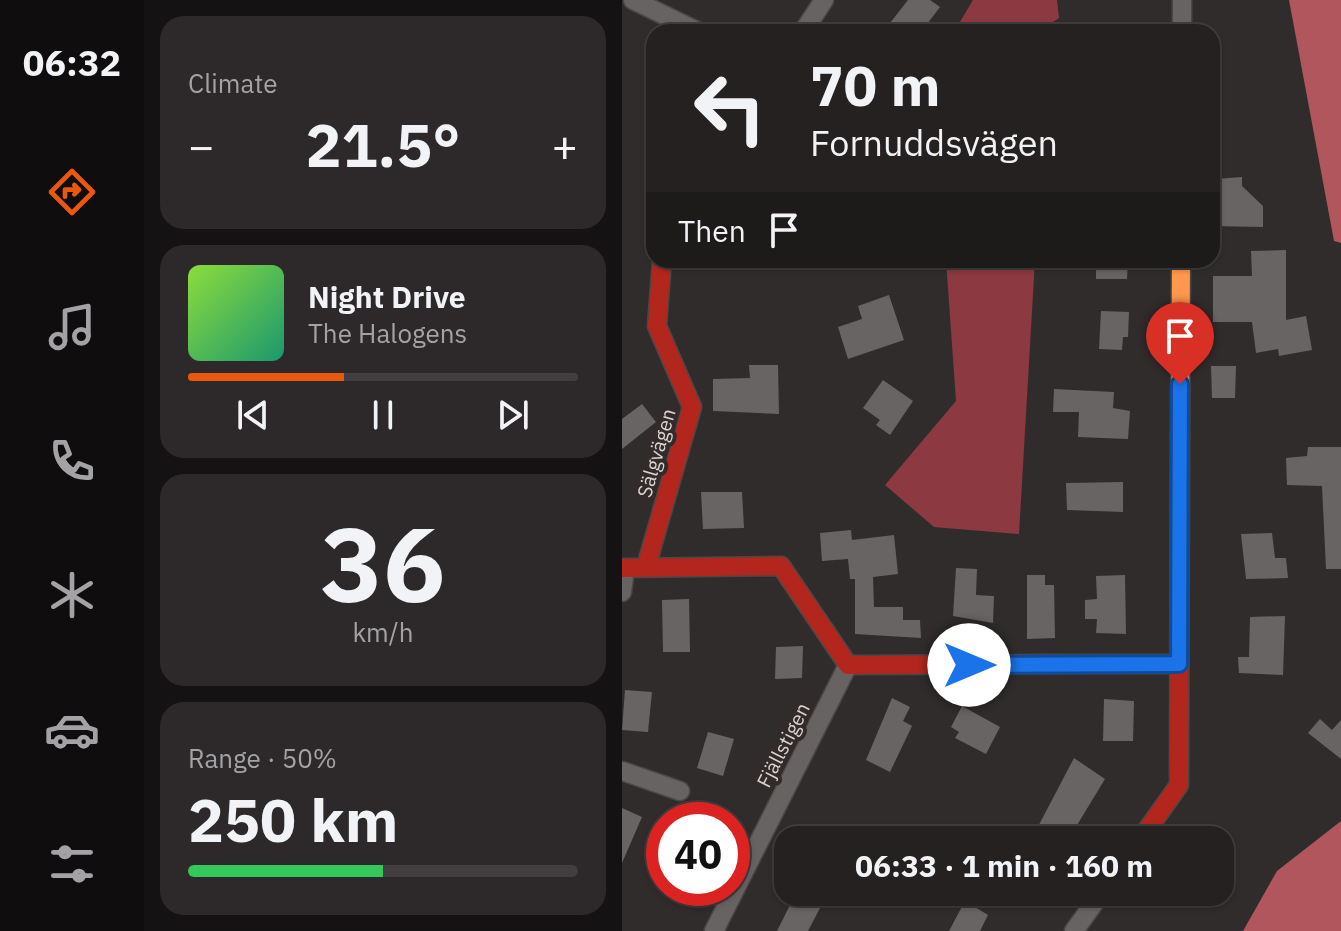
<!DOCTYPE html>
<html lang="en">
<head>
<meta charset="utf-8">
<style>
  :root { --surface:#252121; --page:#2d292a; --text:#f1f3f6; --muted:#a3a3a5; --line:#423e3f; --accent:#ea580c }
  body { margin:0; font-family:"IBM Plex Sans",sans-serif; background:var(--page); color:var(--text); height:100vh; display:flex; flex-direction:column; font-size:30px; white-space:nowrap }
  * { box-sizing:border-box; margin:0 }
  p { font-size:26px; color:var(--muted) }
  .icon { flex:none; width:44px; height:44px; fill:none; stroke:currentColor; stroke-width:2; stroke-linecap:round; stroke-linejoin:round }
  .map { position:relative; flex:1; overflow:hidden }
  .details { display:flex; flex-direction:column; gap:16px; padding:16px; background:#141212; width:478px }
  .details>* { flex:none }
  .guide { position:absolute; left:24px; top:24px; width:574px; height:244px; border-radius:24px; box-shadow:0 2px 6px #0004,0 0 0 2px var(--line); background:#252121; color:var(--text); overflow:hidden }
  .speed { position:absolute; left:24px; top:802px; display:flex; gap:16px; font-size:40px; font-weight:700; text-align:center }
  .speed>* { display:grid; place-content:center; width:104px; height:104px; border-radius:50%; background:var(--surface); box-shadow:0 2px 6px #0004,0 0 0 2px var(--line); line-height:1 }
  .speed .limit { border:12px solid #d22; background:#fff; color:#111 }
  .pin { position:absolute; display:grid; place-items:center; width:68px; height:68px; color:#fff; margin:-82px -34px; border-radius:50% 50% 50% 0; rotate:-45deg; box-shadow:0 0 8px #0007 }
  .pin .icon { rotate:45deg }
  .me { position:absolute; width:88px; margin:-44px; rotate:90deg; stroke-linejoin:round; filter:drop-shadow(0 0 6px #0008) }
  .turn { display:flex; align-items:center; gap:28px; height:168px; padding:0 32px; font-size:36px }
  .turn .icon { width:104px; height:104px; stroke-width:2.5 }
  .turn b { display:block; font-size:56px; line-height:68px }
  .then { display:flex; align-items:center; height:76px; padding:0 32px; background:#0003; gap:16px; font-size:30px }
  .big { font-size:60px; font-weight:800; line-height:1.1 }
  .details .card { flex:1; display:flex; flex-direction:column; justify-content:center; gap:12px; min-width:0; padding:0 28px; border-radius:24px; background:var(--page) }
  .details .dial { align-items:center; gap:0 }
  .dial b { font-size:104px; line-height:1 }
  .song { display:flex; align-items:center; gap:24px }
  .cover { width:96px; height:96px; border-radius:12px; background:linear-gradient(135deg,hsl(90 70% 55%),hsl(160 70% 35%)) }
  .played { height:8px; border-radius:4px; background:linear-gradient(90deg,var(--accent) 40%,var(--line) 40%) }
  .keys { display:flex; justify-content:space-around; direction:ltr }
  .heat { display:flex; justify-content:space-between; align-items:center; font-size:44px; direction:ltr }
  .charge { height:12px; border-radius:6px; background:linear-gradient(90deg,#34c759 50%,var(--line) 0) }
  .trip { position:absolute; left:152px; top:826px; width:460px; height:80px; border-radius:24px; background:var(--surface); box-shadow:0 2px 6px #0004,0 0 0 2px var(--line); font-weight:800; line-height:80px; text-align:center }
  main { display:flex; flex:1; min-height:0 }
  .tab-bar { display:flex; flex-direction:column; width:144px; justify-content:space-around; align-items:center; background:#0f0d0d; color:var(--muted) }
  .tab-bar .icon { width:56px; height:56px }
  .tab-bar .current { color:var(--accent) }
  .tab-bar b { font-size:36px; color:var(--text) }
  .map>svg:first-child { display:block }
  .forest { fill:#8c3941 }
  .water { fill:#b0565c }
  .building { fill:#696464 }
  .lines { fill:none; stroke-linecap:round; stroke-linejoin:round }
  .street-casing { stroke:#4b4747; stroke-width:21 }
  .slow-casing { stroke:#4b4747; stroke-width:21 }
  .jam-casing { stroke:#4b4747; stroke-width:21 }
  .street { stroke:#676363; stroke-width:18 }
  .slow { stroke:#ff974d; stroke-width:18 }
  .jam { stroke:#b3261e; stroke-width:18 }
  .route-casing { stroke:#114b97; stroke-width:20 }
  .route { stroke:#1a73e8; stroke-width:14 }
  .labels { text-anchor:middle; dominant-baseline:central; stroke-width:8; stroke-linejoin:round; paint-order:stroke }
  .street-label { font-size:20px; fill:#d9d3d3; stroke:#332a2a }
</style>
</head>
<body>
<main>
<nav class="tab-bar">
<b>06:32</b>
<svg class="icon current" aria-label="directions" viewBox="0 0 24 24"><path d="M12 3l9 9-9 9-9-9zM9 14v-3h6M13 9l2 2-2 2"/></svg>
<svg class="icon" aria-label="music" viewBox="0 0 24 24"><path d="M9 18V5l10-2v13"/><circle cx="6" cy="18" r="3"/><circle cx="16" cy="16" r="3"/></svg>
<svg class="icon" aria-label="phone" viewBox="0 0 24 24"><path d="M5 4h4l2 5-3 2q2 4 5 5l2-3 5 2v4C11 20 4 13 5 4z"/></svg>
<svg class="icon" aria-label="climate" viewBox="0 0 24 24"><path d="M12 3v18M4 7l16 10M4 17L20 7"/></svg>
<svg class="icon" aria-label="car" viewBox="0 0 24 24"><path d="M5 17H2v-5l4-1 3-4h7l3 4 3 1v5h-3M9 17h6M6 11h13"/><circle cx="7" cy="17" r="2"/><circle cx="17" cy="17" r="2"/></svg>
<svg class="icon" aria-label="filters" viewBox="0 0 24 24"><path d="M4 7h16M4 17h16"/><circle cx="9" cy="7" r="2"/><circle cx="15" cy="17" r="2"/></svg>
</nav>
<section class="details">
<div class="card"><p>Climate</p>
<div class="heat"><a>−</a><b class="big">21.5°</b><a>+</a></div>
</div>
<div class="card">
<div class="song"><i class="cover"></i><div><b>Night Drive</b><p>The Halogens</p></div></div>
<div class="played"></div>
<div class="keys"><svg class="icon" aria-label="previous" viewBox="0 0 24 24"><path d="M18 5L8 12l10 7zM5 5v14"/></svg><svg class="icon" aria-label="pause" viewBox="0 0 24 24"><path d="M8 5v14M16 5v14"/></svg><svg class="icon" aria-label="next" viewBox="0 0 24 24"><path d="M6 5l10 7-10 7zM19 5v14"/></svg></div>
</div>
<div class="card dial"><b>36</b><p>km/h</p></div>
<div class="card"><p>Range · 50%</p><b class="big">250 km</b><div class="charge"></div></div>
</section>
<div class="map">
<svg width="719" height="931" viewBox="0 0 719 931">
  <rect width="100%" height="100%" fill="#312c2c"/>
  <path class="forest" d="M351,0h84l2,18 -21,14h-84z
    M324,260h89l-16,274 -85,-7 -49,-42 71,-84z"/>
  <path class="water" d="M667,0h52v243l-7,-2z
    M719,821v110h-98l34,-60z"/>
  <path class="building" d="M286,0h22l10,7 -19,25h-38z
    M620,177v9l21,20v21l-51,-1 4,-47z
    M664,250v70l20,-4 6,34 -33,6 -1,-7 -22,4 -4,-31h-39v-46h39l-1,-25z
    M474,260h32l-1,19h-31z
    M267,295l15,45 -56,19 -10,-32 24,-8 -4,-13z
    M479,311l28,1 -1,25h-5l-1,13 -23,-1z
    M127,365h29l1,49 -66,-3v-32l37,-1z
    M589,366h25l-1,32h-23z
    M261,380l30,21 -23,34 -14,-10 4,-5 -17,-12z
    M432,389l60,3 -1,16 17,3 -2,28 -50,-2 1,-25h-26z
    M20,404l14,18 -34,27v-30z
    M686,447h33v122h-15l-4,-83 -35,-1 -1,-27 21,-2z
    M501,482v30l-56,-2 -1,-27z
    M79,492h41l2,36 -41,1z
    M229,530l1,10 42,-5 4,39 -25,3 1,30h29v13h17l1,18 -66,-4v-55h-5l-2,-20 -26,2 -2,-28z
    M650,533l3,25h11l2,20 -42,1 -5,-45z
    M334,568l21,1 -1,26 18,1 -1,27 -40,-7z
    M405,575h18v10h9l1,53 -28,1z
    M503,575l1,59 -30,-1 1,-14h-12v-19l12,-1 -1,-23z
    M67,599l1,53h-27l-1,-52z
    M663,616l-2,59 -44,-2 -1,-16h11l1,-40z
    M181,646l-1,32 -27,1 1,-32z
    M3,690l27,2 -4,40 -26,-2z
    M270,698l18,9 -7,14 9,5 -22,46 -24,-12z
    M482,699l30,2 -1,40h-30z
    M340,706l38,21 -14,27 -31,-16 4,-6 -8,-5z
    M698,719l12,11 9,-10v39l-33,-26z
    M86,732l26,7 -11,37 -26,-8z
    M452,758l31,21 -37,61h-37z
    M0,808l20,9 -20,46z
    M173,895l25,13 -12,23h-31z
    M343,901l23,14 -8,16h-31z"/>
  <g class="lines">
    <defs>
      <path id="street" d="M11,0l66,32
        M181,32l21,-32
        M560,32v-32
        M0,592l3,-24
        M0,771l58,20
        M92,931l134,-266
        M452,931l28,-39"/>
      <path id="slow" d="M558,435l1,-175
        M421,664h136"/>
      <path id="jam" d="M24,567l46,-160 -35,-81 5,-66
        M0,568l159,-2 67,99 195,-1
        M518,840l39,-55 1,-350"/>
    </defs>
    <use href="#street" class="street-casing"/>
    <use href="#slow" class="slow-casing"/>
    <use href="#jam" class="jam-casing"/>
    <use href="#street" class="street"/>
    <use href="#slow" class="slow"/>
    <use href="#jam" class="jam"/>
  </g>
  <g class="lines">
    <defs>
      <path id="route" d="M347,665l210,-1 1,-280"/>
    </defs>
    <use href="#route" class="route-casing"/>
    <use href="#route" class="route"/>
  </g>
  <g class="labels">
    <g class="street-label">
      <text transform="translate(34 453) rotate(-74)">Sälgvägen</text>
      <text transform="translate(161 745) rotate(-63)">Fjällstigen</text>
    </g>
  </g>
</svg>
<div class="speed"><div class="limit">40</div></div>
<div class="pin" style="left:558px;top:384px;background:#d93025"><svg class="icon" aria-label="arrive" viewBox="0 0 24 24"><path d="M6 21V4h12l-3 4 3 4H6"/></svg></div>
<svg class="me" style="left:347px;top:665px" viewBox="-20 -20 40 40"><circle r="19" fill="#fff"/><path d="M0-13L10 11 0 6-10 11z" fill="#1a73e8"/></svg>
<div class="trip">06:33 · 1 min · 160 m</div>
<div class="guide">
<div class="turn"><svg class="icon" aria-label="left" viewBox="0 0 24 24"><path d="M17 20v-9H6M10 6l-5 5 5 5"/></svg><div><b>70 m</b>Fornuddsvägen</div></div>
<div class="then">Then<svg class="icon" aria-label="arrive" viewBox="0 0 24 24"><path d="M6 21V4h12l-3 4 3 4H6"/></svg></div>
</div>
</div>
</main>
</body>
</html>
